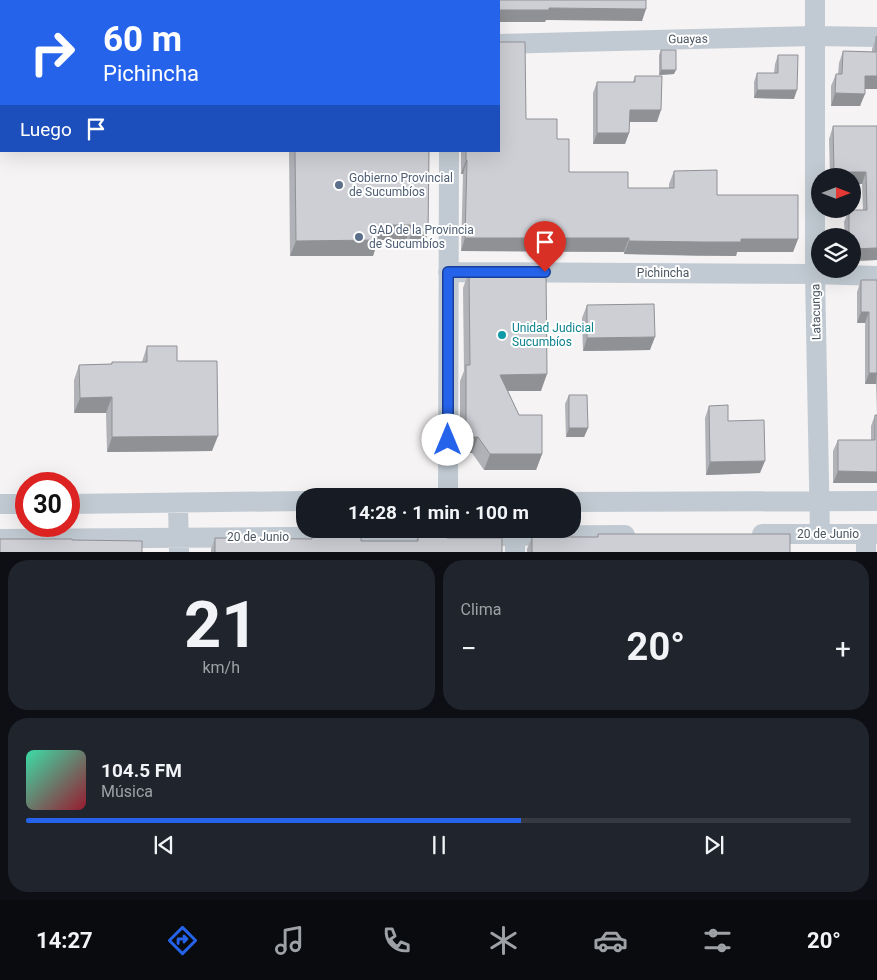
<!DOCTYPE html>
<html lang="es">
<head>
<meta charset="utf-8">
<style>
  :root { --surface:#171b24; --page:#20242c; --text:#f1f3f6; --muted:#9ea1a6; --line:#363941; --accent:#2563eb }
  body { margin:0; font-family:Roboto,sans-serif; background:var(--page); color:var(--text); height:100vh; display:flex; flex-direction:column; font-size:19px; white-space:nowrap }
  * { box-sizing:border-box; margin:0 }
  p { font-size:16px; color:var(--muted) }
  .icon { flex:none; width:28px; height:28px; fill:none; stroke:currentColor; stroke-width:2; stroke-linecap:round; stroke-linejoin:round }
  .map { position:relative; height:552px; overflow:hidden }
  .details { display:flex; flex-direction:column; gap:8px; padding:8px; background:#0d0f14; flex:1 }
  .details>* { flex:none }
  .hud { position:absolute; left:0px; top:0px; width:500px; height:152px; box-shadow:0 5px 20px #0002; background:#2563eb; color:#fff; overflow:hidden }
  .needle { width:32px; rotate:90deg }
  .controls { position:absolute; left:811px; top:168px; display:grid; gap:10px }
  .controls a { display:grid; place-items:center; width:50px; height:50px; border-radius:50%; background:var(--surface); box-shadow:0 5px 20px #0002; font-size:25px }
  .speed { position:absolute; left:15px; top:472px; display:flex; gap:10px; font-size:25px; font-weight:700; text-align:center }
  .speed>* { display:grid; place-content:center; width:65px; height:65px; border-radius:50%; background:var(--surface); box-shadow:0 5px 20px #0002; line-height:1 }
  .speed .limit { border:8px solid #d22; background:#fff; color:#111 }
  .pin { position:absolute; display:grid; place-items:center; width:42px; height:42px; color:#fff; margin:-51px -21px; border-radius:50% 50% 50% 0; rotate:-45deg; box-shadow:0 0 5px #0007 }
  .pin .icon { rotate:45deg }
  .me { position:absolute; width:55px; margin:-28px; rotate:0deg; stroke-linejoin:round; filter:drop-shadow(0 0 4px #0008) }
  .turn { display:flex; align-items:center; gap:18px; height:105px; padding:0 20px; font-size:22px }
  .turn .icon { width:65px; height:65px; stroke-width:2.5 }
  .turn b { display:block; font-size:35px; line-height:42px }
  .then { display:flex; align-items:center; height:48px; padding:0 20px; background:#0003; gap:10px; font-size:19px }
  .big { font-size:38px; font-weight:700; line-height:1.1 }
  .details .tile { flex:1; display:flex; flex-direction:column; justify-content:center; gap:8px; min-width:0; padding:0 18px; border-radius:20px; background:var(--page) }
  .details .dial { align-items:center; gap:0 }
  .dial b { font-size:65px; line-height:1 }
  .song { display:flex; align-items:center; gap:15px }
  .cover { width:60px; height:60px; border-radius:8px; background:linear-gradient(135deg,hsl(160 70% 55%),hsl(350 70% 35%)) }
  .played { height:5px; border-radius:2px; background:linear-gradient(90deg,var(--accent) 60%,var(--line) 60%) }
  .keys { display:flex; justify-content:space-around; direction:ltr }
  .heat { display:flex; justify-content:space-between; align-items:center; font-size:28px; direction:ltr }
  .details .tiles { flex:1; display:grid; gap:8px; grid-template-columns:1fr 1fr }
  .tile:last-child { grid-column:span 2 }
  .trip { position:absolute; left:296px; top:488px; width:285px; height:50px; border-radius:20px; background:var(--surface); box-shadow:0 5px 20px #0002; font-weight:700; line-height:50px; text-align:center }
  .menu { display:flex; height:80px; justify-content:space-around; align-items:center; background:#090b0e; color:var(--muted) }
  .menu .icon { width:35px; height:35px }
  .menu .on { color:var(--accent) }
  .menu b { font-size:22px; color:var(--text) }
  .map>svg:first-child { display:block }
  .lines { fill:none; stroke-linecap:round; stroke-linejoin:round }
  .minor { stroke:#c1cad2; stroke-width:20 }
  .wall { fill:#b0b2b7 }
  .shaded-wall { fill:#909195 }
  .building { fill:#cdcfd5; stroke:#909195 }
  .route-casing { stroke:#184099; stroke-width:12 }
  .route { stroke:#2563eb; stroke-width:9 }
  .service-dot { fill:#5c6f8a; stroke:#fff; stroke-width:2 }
  .culture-dot { fill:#0f9aa8; stroke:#fff; stroke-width:2 }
  .labels { text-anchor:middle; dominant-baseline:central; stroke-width:4; stroke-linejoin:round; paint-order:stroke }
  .street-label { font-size:12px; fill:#4a5661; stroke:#fff }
  .service-label { font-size:12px; fill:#4e5e75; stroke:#fff; text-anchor:start }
  .culture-label { font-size:12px; fill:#0d838f; stroke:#fff; text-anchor:start }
</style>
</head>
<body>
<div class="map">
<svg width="877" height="553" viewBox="0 0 877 553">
  <rect width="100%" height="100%" fill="#f5f3f3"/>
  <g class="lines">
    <path class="minor" d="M815,0v274l5,260
      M449,1v-1
      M499,44l315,-8 63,1
      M448,272l367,2 62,2
      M448,496l1,-345
      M572,502l305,-1
      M178,503l1,50
      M0,504h26
      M69,504l236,-3
      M762,534h115
      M866,534v19
      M515,535v18
      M0,539l625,-4"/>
  </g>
  <path class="wall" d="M877,36v53h-12l-5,17h-29v-20l5,-12h2l1,-11 4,-12 29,1v-3z
    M661,50l13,24 -15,1v-20z
    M778,55l16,44 -40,-1v-16l3,-9h17l1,-9z
    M635,76l22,46h-28v11l-4,11h-32v-51l4,-11h36z
    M526,119l31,20 12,33 59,16h41v-4l5,-13 124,68 -5,13h-56l-1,4h-38l-74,-2v-2l-163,-1 2,-77h-2v-23h38z
    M833,126h44v134l-25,1v-25h-7l-1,-14 5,-12h14l-1,-26h-10v-8h-22l-1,-37z
    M289,151h140l-1,81 -5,16h-17v-8h-28l-5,16h-83z
    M469,271l72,120h-33l11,24 23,39 -6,16h-52l-12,-17h-12v-72l4,-10 -1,-83z
    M861,280h16v203h-44v-32l5,-11h33v-14l4,-11h2l-1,-31h-11v-61h-8v-31z
    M587,305l63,45 -67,1 -1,-33z
    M147,346l30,15 35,90 -105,1 -1,-39h-32v-33l5,-15 32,-1 1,-2h30z
    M569,395l19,33 -4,9h-18l-1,-33z
    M709,406l19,15 32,52 -54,2 -1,-57z
    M598,534l192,19h-263v-4l5,-12h65z
    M418,536l29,2 55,15h-291v-4l4,-11 97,1v-2l49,4h55z"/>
  <path class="shaded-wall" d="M339,0h55v1h-56z
    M549,8l97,1 -4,12 -96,-1 -1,2h-46v-12z
    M661,70h15l-2,4 -15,1z
    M865,76h12v13h-17z
    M757,90h40l-3,9 -40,-1z
    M835,93l30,1 -5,12h-29z
    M630,110h31l-4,12h-32z
    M597,133h32l-4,11h-32z
    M466,160h1l-4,14h-2z
    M834,172h32l-4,12h-10v-8h-19z
    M378,225h34l-6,15h-28l-5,16h-83l6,-15z
    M412,232h16l-5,16h-17z
    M465,238h164l-5,14 -163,-1z
    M741,239h57l-5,13h-56l-1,4 -112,-2 5,-13z
    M877,248v12l-25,1v-12z
    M861,312h8l-4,11h-8z
    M655,337l-5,13 -67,1 4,-13z
    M869,373h8l-1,11h-11z
    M547,374l-6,17h-47l6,-16z
    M112,397l-6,16h-32l6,-15z
    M569,428h19l-4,9h-18z
    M218,436l-6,15 -105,1 5,-15z
    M466,437h12l-6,16h-12z
    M490,454h52l-6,16h-52z
    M765,461l-5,12 -54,2 4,-13z
    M838,471l39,1v11h-44z"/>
  <path class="building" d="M496,0h150v9l-97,-1v2h-50v-9h-3z
    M877,36v40h-12v18l-30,-1 1,-19h6l1,-23 33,1v-15z
    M499,42h26l1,77h31v20h12v33h59v16h46v-17l43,-1v25h81v44h-57v3h-38l-74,-1v-3h-164l2,-78h-1v-9h33z
    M661,50h15v20h-15z
    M778,55h20l-1,35h-40v-17h21z
    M635,76h27l-1,34h-31l-1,23h-32v-51h38z
    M833,126h44v122l-25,1v-13h-3v-26h18l-1,-38h-32z
    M295,151h134l-1,81h-16v-7h-34v15l-82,1z
    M546,270l1,104 -47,1 19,40h23v39h-52l-12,-17h-12v-72h4l-1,-94z
    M861,280h16v93h-8v-61h-8z
    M654,304l1,33 -68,1v-33z
    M147,346h30v15h40l1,75 -106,1v-40l-32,1 -1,-33 33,-1v-2h35z
    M569,395h18l1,33h-19z
    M728,405v16l36,-1 1,41 -55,1 -1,-56z
    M875,415h2v57l-39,-1v-31h37z
    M598,534h192v19h-258v-16h66z
    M418,536h29v2h55v15h-287v-15l97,1v-2h49v4h57z
    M0,539h72v1l70,1v12h-142z"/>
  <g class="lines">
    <defs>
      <path id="route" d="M448,440v-168h97"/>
    </defs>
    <use href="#route" class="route-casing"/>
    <use href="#route" class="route"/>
  </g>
  <g class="service-dot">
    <circle cx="339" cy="185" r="5"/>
    <circle cx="359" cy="237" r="5"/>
  </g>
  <circle class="culture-dot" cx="502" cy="335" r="5"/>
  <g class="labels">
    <g class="street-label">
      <text transform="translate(688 39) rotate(-1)">Guayas</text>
      <text x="663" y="273">Pichincha</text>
      <text transform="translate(816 312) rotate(-91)">Latacunga</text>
      <text x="828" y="534">20 de Junio</text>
      <text x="258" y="537">20 de Junio</text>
    </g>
    <g class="service-label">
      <text x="349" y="178">Gobierno Provincial<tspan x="349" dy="14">de Sucumbíos</tspan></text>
      <text x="369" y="230">GAD de la Provincia<tspan x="369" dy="14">de Sucumbíos</tspan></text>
    </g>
    <g class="culture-label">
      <text x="512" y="328">Unidad Judicial<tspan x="512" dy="14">Sucumbíos</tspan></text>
    </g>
  </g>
</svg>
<div class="controls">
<a><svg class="needle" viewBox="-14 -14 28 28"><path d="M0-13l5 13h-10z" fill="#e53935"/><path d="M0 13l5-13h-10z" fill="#9ea1a6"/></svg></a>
<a><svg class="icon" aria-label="layers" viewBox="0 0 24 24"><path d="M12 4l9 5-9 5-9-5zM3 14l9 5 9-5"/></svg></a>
</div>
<div class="speed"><div class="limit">30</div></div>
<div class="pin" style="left:545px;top:272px;background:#d93025"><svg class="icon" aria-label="arrive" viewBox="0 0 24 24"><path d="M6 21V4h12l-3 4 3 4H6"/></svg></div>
<svg class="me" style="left:448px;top:440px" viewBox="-20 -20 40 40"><circle r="19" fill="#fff"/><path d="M0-13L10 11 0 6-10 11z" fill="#2563eb"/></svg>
<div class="trip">14:28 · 1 min · 100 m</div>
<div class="hud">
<div class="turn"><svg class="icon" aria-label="right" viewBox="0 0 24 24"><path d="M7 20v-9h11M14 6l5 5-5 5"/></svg><div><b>60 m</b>Pichincha</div></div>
<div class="then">Luego<svg class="icon" aria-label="arrive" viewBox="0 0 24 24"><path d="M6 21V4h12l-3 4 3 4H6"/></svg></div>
</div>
</div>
<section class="details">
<div class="tiles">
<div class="tile dial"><b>21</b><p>km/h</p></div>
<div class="tile"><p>Clima</p>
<div class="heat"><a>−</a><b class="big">20°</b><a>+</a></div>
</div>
<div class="tile">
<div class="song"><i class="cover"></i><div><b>104.5 FM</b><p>Música</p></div></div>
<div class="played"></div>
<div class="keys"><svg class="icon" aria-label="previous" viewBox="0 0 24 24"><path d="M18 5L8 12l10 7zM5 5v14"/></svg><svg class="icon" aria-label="pause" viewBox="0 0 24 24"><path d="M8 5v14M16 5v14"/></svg><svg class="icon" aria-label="next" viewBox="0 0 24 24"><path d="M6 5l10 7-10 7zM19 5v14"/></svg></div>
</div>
</div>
</section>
<nav class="menu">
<b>14:27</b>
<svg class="icon on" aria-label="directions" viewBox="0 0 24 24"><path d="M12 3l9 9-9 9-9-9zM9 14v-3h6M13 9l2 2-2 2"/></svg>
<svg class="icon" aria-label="music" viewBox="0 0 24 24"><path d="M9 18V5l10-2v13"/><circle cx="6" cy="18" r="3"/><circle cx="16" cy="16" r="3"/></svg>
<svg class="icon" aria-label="phone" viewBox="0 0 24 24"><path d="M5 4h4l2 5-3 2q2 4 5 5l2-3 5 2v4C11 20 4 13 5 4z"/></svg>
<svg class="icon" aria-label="climate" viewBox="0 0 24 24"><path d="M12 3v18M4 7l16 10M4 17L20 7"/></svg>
<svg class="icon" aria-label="car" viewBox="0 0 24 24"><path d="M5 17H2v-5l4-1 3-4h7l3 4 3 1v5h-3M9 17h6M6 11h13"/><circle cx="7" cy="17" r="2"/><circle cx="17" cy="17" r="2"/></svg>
<svg class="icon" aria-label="filters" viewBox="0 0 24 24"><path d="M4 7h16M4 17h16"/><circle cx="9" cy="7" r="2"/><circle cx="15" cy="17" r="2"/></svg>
<b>20°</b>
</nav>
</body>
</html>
